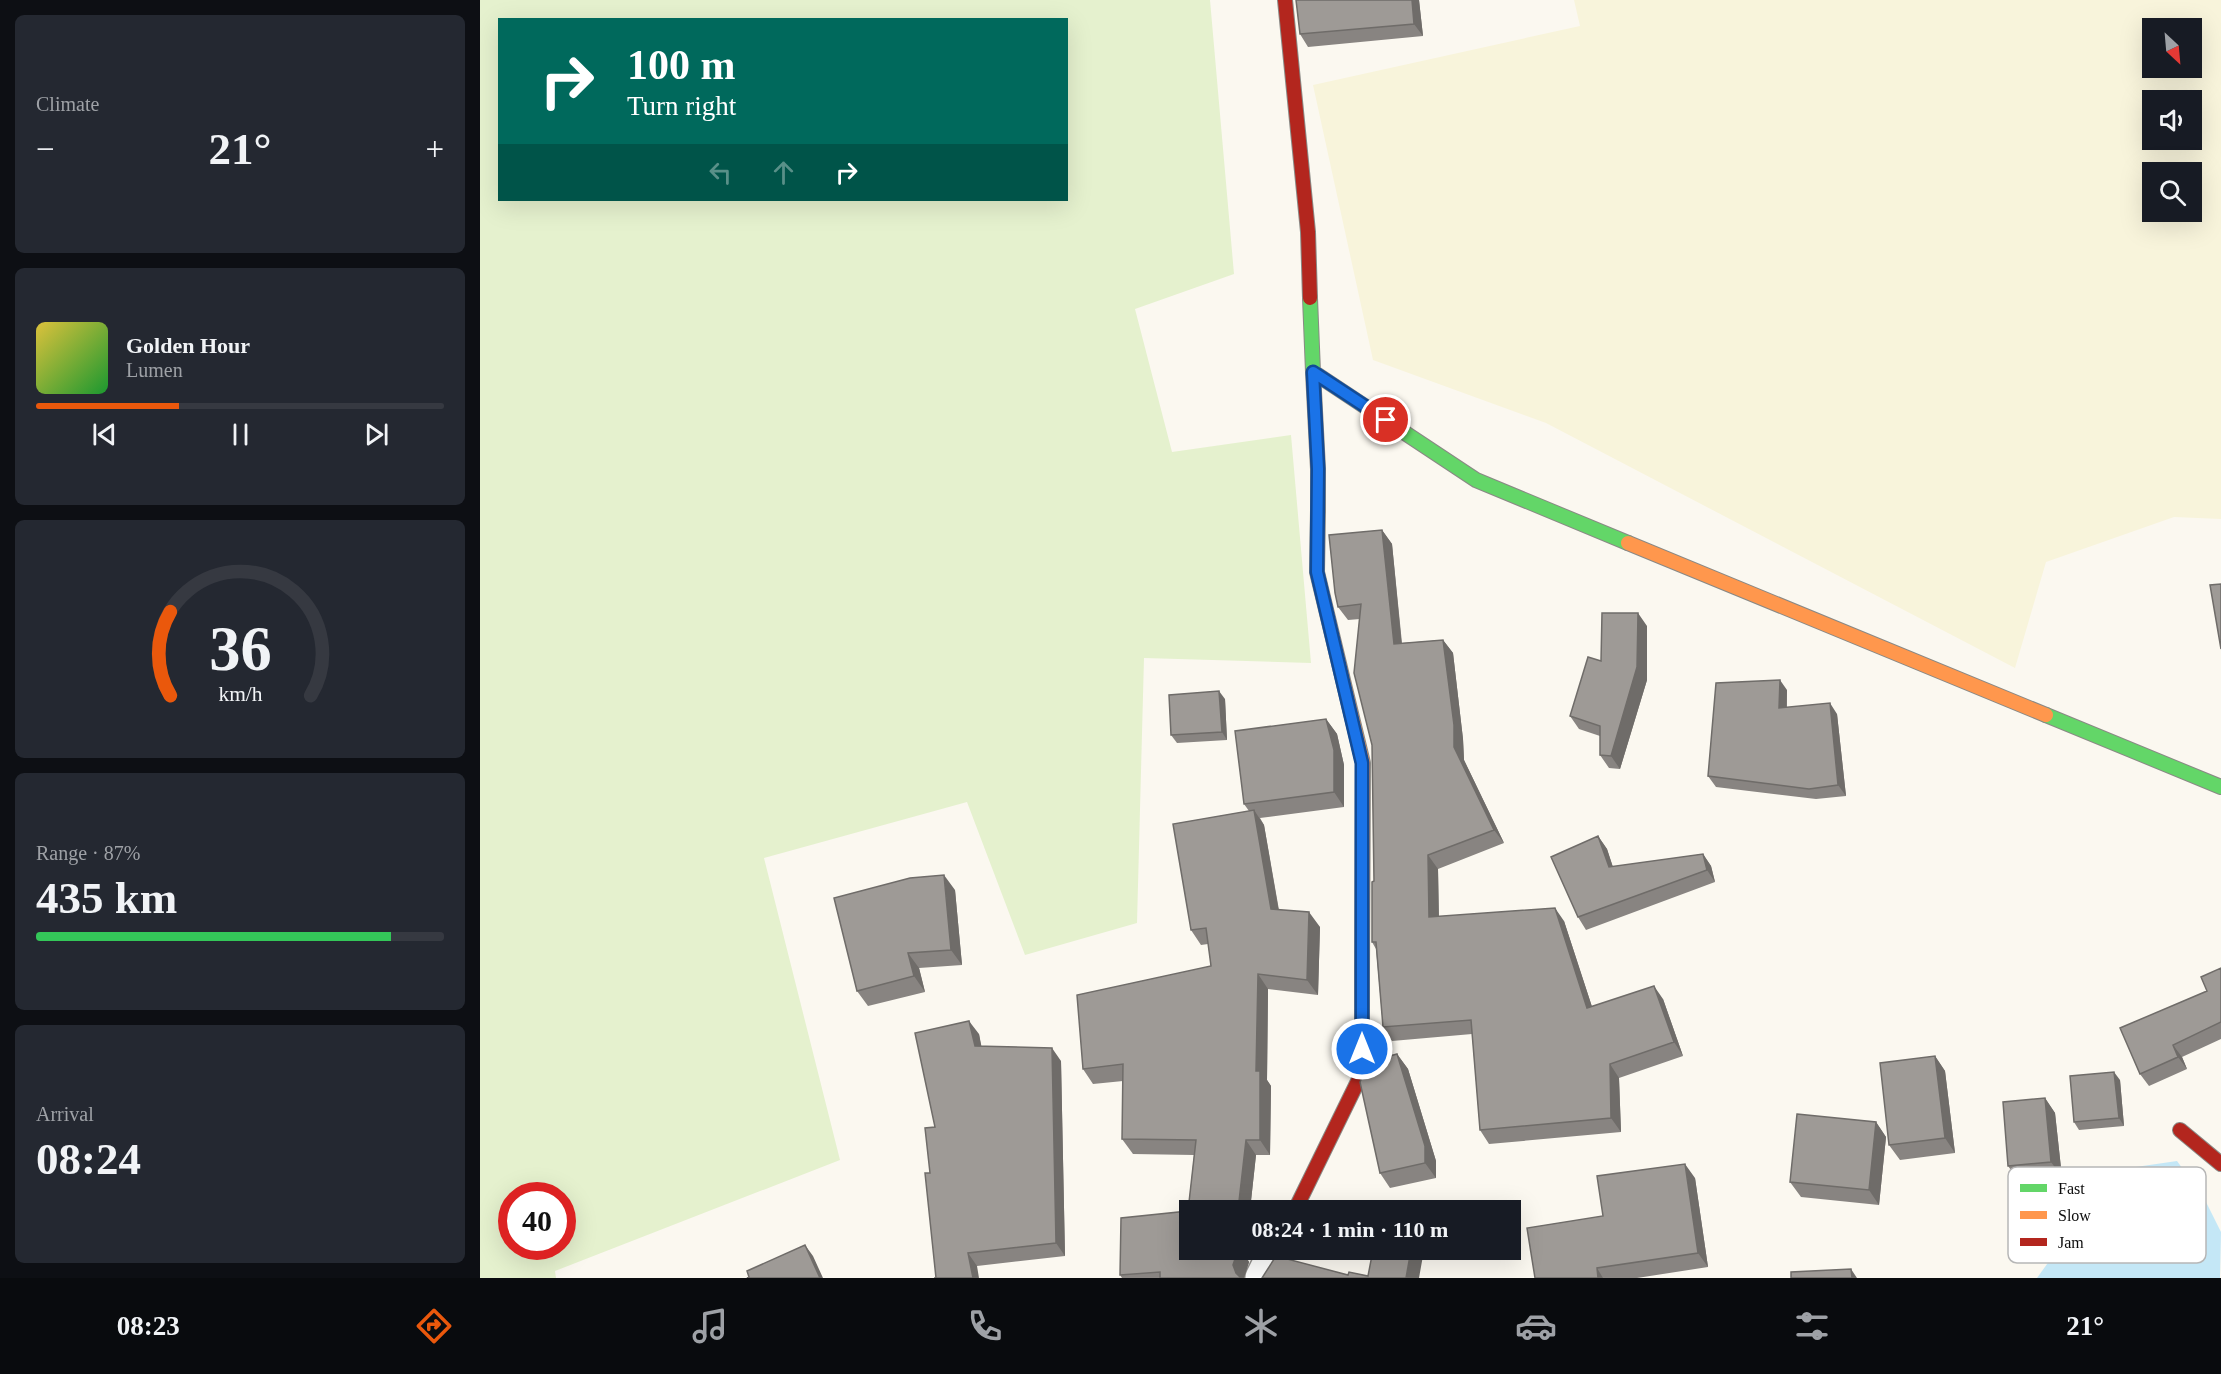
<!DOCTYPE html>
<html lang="en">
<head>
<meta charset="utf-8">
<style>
  :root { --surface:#171b24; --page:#242831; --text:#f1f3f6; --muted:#9ea1a6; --line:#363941; --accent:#ea580c }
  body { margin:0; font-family:Georgia,serif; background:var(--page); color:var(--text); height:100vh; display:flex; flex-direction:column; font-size:22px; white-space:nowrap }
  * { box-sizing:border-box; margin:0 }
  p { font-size:20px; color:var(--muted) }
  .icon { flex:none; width:33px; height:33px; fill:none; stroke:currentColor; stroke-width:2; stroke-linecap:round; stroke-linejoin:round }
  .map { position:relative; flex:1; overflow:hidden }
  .panel { display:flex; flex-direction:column; gap:15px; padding:15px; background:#0d0f14; width:480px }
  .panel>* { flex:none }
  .top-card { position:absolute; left:18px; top:18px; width:570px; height:183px; border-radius:0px; box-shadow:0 6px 24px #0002; background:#00695c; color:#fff; overflow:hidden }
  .needle { width:39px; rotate:154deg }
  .tools { position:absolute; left:1662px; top:18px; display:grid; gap:12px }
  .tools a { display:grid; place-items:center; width:60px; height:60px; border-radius:0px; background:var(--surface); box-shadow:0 6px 24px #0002; font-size:30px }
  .speed { position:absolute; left:18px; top:1182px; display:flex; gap:12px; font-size:30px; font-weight:700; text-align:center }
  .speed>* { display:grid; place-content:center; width:78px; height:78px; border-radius:50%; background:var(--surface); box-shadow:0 6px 24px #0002; line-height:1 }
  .speed .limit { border:9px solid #d22; background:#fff; color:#111 }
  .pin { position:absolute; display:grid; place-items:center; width:51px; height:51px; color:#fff; margin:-26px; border:3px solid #fff; border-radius:50%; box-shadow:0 2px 6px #0007 }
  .me { position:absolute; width:66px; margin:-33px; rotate:0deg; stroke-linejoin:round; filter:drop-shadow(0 0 4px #0008) }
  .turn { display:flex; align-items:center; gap:21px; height:126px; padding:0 30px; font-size:27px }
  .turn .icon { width:78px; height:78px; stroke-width:2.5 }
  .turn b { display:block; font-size:42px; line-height:51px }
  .lanes { display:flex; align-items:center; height:57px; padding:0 30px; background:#0003; justify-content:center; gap:30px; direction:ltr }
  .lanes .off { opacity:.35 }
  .big { font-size:45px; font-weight:700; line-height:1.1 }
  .panel .card { flex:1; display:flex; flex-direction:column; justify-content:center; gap:9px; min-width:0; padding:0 21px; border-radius:9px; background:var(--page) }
  .panel .dial { align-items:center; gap:0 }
  .dial svg { height:156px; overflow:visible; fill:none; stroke:var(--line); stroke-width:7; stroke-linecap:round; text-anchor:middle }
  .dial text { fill:var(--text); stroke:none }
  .song { display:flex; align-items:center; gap:18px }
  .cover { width:72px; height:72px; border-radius:9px; background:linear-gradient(135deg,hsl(50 70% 55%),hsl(130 70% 35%)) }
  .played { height:6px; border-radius:3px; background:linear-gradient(90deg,var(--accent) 35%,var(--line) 35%) }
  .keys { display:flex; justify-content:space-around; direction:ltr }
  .heat { display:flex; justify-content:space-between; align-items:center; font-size:33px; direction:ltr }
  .charge { height:9px; border-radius:4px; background:linear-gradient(90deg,#34c759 87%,var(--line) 0) }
  .trip { position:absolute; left:699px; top:1200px; width:342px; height:60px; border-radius:0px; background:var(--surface); box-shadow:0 6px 24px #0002; font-weight:700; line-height:60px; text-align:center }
  .tabs { display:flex; height:96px; justify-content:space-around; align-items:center; background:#090b0e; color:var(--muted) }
  .tabs .icon { width:42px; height:42px }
  .tabs .on { color:var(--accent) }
  .tabs b { font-size:27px; color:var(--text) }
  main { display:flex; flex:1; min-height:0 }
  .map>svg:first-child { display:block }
  .farmland { fill:#f8f4db; fill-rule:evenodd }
  .green { fill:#e5f1ce; fill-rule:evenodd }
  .water { fill:#c4e7f6 }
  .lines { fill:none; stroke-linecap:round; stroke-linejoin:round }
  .street-casing { stroke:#94928f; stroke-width:36 }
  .fast-casing { stroke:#8a8985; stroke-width:16 }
  .slow-casing { stroke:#8a8985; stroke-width:16 }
  .jam-casing { stroke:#8a8985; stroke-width:16 }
  .street { stroke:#fefefd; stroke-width:33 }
  .fast { stroke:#63d668; stroke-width:14 }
  .slow { stroke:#ff974d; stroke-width:14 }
  .jam { stroke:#b3261e; stroke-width:14 }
  .wall { fill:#888481 }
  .shaded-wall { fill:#6f6c69 }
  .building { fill:#9e9a96; stroke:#6f6c69; stroke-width:1.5 }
  .route-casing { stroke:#114b97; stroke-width:15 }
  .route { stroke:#1a73e8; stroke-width:10 }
  .key { fill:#fff; stroke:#b6b6b6; stroke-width:1.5 }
  .key-label { font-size:16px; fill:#0c0c0c }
</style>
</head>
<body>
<main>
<section class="panel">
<div class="card"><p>Climate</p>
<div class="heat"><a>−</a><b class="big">21°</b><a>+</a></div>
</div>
<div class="card">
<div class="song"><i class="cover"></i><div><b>Golden Hour</b><p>Lumen</p></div></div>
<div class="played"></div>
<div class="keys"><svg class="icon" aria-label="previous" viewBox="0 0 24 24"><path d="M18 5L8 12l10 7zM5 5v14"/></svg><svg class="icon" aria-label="pause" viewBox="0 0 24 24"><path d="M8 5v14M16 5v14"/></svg><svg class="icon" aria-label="next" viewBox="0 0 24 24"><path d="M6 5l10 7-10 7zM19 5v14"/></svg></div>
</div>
<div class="card dial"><svg viewBox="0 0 100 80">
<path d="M14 69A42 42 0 1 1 86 69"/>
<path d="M14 69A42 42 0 0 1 14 26" stroke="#ea580c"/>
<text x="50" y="56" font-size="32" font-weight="700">36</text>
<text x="50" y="72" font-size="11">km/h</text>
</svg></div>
<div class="card"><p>Range · 87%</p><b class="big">435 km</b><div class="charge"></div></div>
<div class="card"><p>Arrival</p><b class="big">08:24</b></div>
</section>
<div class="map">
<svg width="1741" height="1278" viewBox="0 0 1741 1278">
  <rect width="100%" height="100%" fill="#fbf8f0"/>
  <path class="farmland" d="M1094,0h647v519l-47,-2 -128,45 -31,106 -469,-245 -173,-63 -60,-275 267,-59zM1672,28h40v40h-40zM1672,100h40v40h-40zM1672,172h40v40h-40z"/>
  <path class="green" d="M0,0h730l24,274 -99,35 37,143 119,-17 20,228 -167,-5 -7,265 -112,32 -58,-153 -203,56 76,302 -285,111 1,7h-76zM20,20h566v180h-566zM32,1196h50v50h-50z"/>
  <path class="water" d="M1697,1161l27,37 17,34 -1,46h-183l78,-108z"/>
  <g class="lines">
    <defs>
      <path id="street" d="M782,1278l14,-28"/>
      <path id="fast" d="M830,298l3,74 163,108 152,63
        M1566,715l175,72"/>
      <path id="slow" d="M838,510l-1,62 46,191 -1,206
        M1148,543l418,172"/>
      <path id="jam" d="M805,0l23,232 2,66
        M833,372l5,97v41
        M1700,1130l41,34
        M815,1210l67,-137v-104"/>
    </defs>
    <use href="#street" class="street-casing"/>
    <use href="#fast" class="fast-casing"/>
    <use href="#slow" class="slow-casing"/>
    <use href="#jam" class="jam-casing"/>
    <use href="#street" class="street"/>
    <use href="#fast" class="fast"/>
    <use href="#slow" class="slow"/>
    <use href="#jam" class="jam"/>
  </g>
  <path class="wall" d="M816,0h123l4,36 -115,11 -8,-13z
    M902,530l10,14 10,99 41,-3 10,13 10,86 1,21 40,83 -66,26 1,47 125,5 28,86 71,-8 20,57 -64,22 2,54 -132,12 -9,-14 -8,-96 -80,7 -9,-14 -7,-78 -4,-7 2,-61 -2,-136 -12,-126 -12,1 -10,-13z
    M1167,626v54l-27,89 -11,-1 -9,-13v-19l-21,-7 -9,-13 31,-55z
    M1307,690v17l50,7 9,82 -30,3 -100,-12 -8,-11z
    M745,699l2,41 -50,3 -6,-8z
    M846,719l11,15 7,31v42l-84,11 4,7 15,85 41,17 -2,68 -50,-6 -1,91 4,6 -1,69h-14l-6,55h-60v40h55v5l4,7 -5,16h-122l-2,-3 68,-64 6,-56 -61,-1 -11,-15 1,-58 -30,3 -10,-15 128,-103 -3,-22 -7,1 -10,-15 58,-119 -5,-7z
    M1118,836l9,13 6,18 90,-13 8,12 4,16 -129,48 -8,-13z
    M475,890l7,75 -43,3 6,24 -57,14 -11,-15z
    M1741,968v71l-39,18 5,12 -38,17 -9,-12 67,-83z
    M499,1034l2,12 80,15 4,195 -88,10 -41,12 -6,-105z
    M917,1054l11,15 28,92v17l-46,10 -10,-15z
    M1455,1056l10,15 10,82 -55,7 -11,-15z
    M1640,1080l4,46 -45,4 -5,-8z
    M1565,1098l10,15 7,64 -43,4 -11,-15z
    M1396,1122l10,15 -7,68 -78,-8 -11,-15z
    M1215,1178l13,89 -71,11h-102l68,-62z"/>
  <path class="shaded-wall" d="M932,0h7l4,36 -9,-12z
    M902,530l10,14 11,114 -9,-14z
    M1158,613l9,13v54l-27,89 -9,-13z
    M963,640l10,13 10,86 1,21 40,83 -10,-13 -40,-83z
    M1300,680l7,10 -1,28 -7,-10z
    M739,691l6,8 2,41 -5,-8z
    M1350,703l7,11 9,82 -8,-11z
    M846,719l11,15 7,31v42l-10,-15z
    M774,810l10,15 17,99 -10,-15z
    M1118,836l9,13 10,31 -8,-13z
    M1223,854l8,12 4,16 -8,-12z
    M948,855l10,14 1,62 -10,-14z
    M464,875l11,15 7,75 -11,-15z
    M1075,908l9,13 33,101 -10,-14z
    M829,912l11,15 -2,68 -11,-15z
    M428,953l11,15 6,24 -11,-16z
    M778,974l10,15 -1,91 4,6 -1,69 -10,-15 -4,-69z
    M1174,986l9,13 20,57 -9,-14z
    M489,1021l10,13 5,25 -9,-13z
    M1693,1045l9,12 5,12 -9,-12z
    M572,1048l9,13 4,195 -9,-13z
    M917,1054l11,15 28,92v17l-11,-15z
    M1455,1056l10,15 10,82 -10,-15z
    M1130,1064l9,14 2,54 -10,-14z
    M1634,1072l6,8 4,46 -5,-8z
    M1565,1098l10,15 7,64 -11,-15z
    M1396,1122l10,15 -7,68 -10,-15z
    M766,1140l10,15 -6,55h-12z
    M1205,1164l10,14 13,89 -10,-14z
    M325,1245l8,11 10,22h-3z
    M757,1250h8v5l4,7 -5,16h-5l-3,-5 -3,-8z
    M931,1250h13l-5,28h-13z
    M488,1253l9,13 2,12h-6z
    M1117,1268l6,10h-5z
    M1371,1269l6,9h-5z"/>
  <path class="building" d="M816,0h116l2,24 -114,10z
    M902,530l12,114 49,-4 11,85v22l40,83 -66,25 1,62 126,-9 32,100 67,-22 20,56 -64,22 1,54 -131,12 -9,-110 -88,7 -7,-85h-4v-60l2,-1 -2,-136 -18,-72 7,-69 -23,3 -3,-14 -6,-58z
    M1741,584v65l-11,-64z
    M1122,613h36l-1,54 -26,89 -11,-1v-29l-30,-10 18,-59 13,4z
    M1300,680l-1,28 51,-5 8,82 -29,4 -101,-13 8,-93z
    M739,691l3,41 -51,3 -2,-40z
    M846,719l8,31v42l-90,12 -9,-73z
    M774,810l17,99 38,3 -2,68 -49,-6 -2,97h4v69h-14l-8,70h-48v40h48l-5,15 3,8 5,5h-81v-6l-40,3 1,-57 67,-7 8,-71 -74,-1 1,-75 -40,5 -6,-74 134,-29 -5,-38 -15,2 -18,-106z
    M1118,836l11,31 94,-13 4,16 -129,47 -27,-60z
    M464,875l7,75 -43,3 6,23 -57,15 -23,-93 76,-20z
    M1741,968v54l-48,23 5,12 -38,17 -20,-46 87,-37 -6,-14z
    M489,1021l6,25 77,2 4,195 -88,10 5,25h-39h2l-11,-105h5l-5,-45 10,-1 -20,-94z
    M917,1054l28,92v17l-45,10 -20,-91 9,-20z
    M1455,1056l10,82 -56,7 -9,-82z
    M1634,1072l5,46 -45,4 -4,-46z
    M1565,1098l6,64 -43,4 -5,-64z
    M1317,1114l79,8 -7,68 -79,-8z
    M1205,1164l13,89 -101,15 1,10h-63l-8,-50 76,-12 -6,-40z
    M325,1245l15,33h-73l2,-1 -2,-6z
    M893,1250h38l-5,28h-144l14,-22 72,19 1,-3 19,4z
    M1371,1269l1,9h-61v-6z"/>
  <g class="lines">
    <defs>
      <path id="route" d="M882,1049v-286l-45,-191 1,-103 -5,-97 73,48"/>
    </defs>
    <use href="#route" class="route-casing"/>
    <use href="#route" class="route"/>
  </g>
  <rect x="1528" y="1167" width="198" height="96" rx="9" class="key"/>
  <rect x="1540" y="1184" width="27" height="8" fill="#63d668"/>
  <rect x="1540" y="1211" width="27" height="8" fill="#ff974d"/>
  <rect x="1540" y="1238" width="27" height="8" fill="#b3261e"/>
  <g class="key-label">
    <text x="1578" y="1194">Fast</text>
    <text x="1578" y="1221">Slow</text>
    <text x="1578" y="1248">Jam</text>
  </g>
</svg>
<div class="tools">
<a><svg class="needle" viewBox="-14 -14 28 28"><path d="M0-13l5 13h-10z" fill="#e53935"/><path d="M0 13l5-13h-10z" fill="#9ea1a6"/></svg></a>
<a><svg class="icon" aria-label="sound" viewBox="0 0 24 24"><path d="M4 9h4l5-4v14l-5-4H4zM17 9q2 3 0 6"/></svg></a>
<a><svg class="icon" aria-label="search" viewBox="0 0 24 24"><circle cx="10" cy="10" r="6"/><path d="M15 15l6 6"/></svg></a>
</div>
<div class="speed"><div class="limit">40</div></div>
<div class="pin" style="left:906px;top:420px;background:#d93025"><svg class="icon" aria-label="arrive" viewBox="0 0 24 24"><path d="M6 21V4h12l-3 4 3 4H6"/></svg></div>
<svg class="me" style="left:882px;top:1049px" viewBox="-20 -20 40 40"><circle r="17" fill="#1a73e8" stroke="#fff" stroke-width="3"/><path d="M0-11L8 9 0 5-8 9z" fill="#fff"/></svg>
<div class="trip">08:24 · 1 min · 110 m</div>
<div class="top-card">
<div class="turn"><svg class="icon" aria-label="right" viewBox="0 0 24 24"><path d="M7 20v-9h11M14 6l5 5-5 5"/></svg><div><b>100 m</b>Turn right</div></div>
<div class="lanes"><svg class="icon off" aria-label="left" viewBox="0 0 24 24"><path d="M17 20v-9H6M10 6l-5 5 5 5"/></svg><svg class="icon off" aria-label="ahead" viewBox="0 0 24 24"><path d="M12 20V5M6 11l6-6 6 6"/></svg><svg class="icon" aria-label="right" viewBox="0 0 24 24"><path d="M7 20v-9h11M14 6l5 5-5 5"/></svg></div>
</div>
</div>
</main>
<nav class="tabs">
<b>08:23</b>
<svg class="icon on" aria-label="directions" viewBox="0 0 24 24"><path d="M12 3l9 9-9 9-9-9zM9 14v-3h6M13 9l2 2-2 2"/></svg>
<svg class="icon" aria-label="music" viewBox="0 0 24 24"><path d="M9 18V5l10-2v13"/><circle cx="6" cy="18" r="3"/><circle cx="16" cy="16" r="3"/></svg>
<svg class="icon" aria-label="phone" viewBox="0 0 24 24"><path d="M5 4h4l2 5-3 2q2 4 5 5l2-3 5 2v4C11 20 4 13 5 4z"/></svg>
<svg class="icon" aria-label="climate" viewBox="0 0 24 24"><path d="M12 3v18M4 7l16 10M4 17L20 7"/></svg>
<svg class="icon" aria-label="car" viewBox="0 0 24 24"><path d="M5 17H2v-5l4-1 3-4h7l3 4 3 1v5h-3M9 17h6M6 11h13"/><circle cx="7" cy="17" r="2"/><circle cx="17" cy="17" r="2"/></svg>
<svg class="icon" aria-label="filters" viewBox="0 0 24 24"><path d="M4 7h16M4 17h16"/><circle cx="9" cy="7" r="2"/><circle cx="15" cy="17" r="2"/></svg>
<b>21°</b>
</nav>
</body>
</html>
